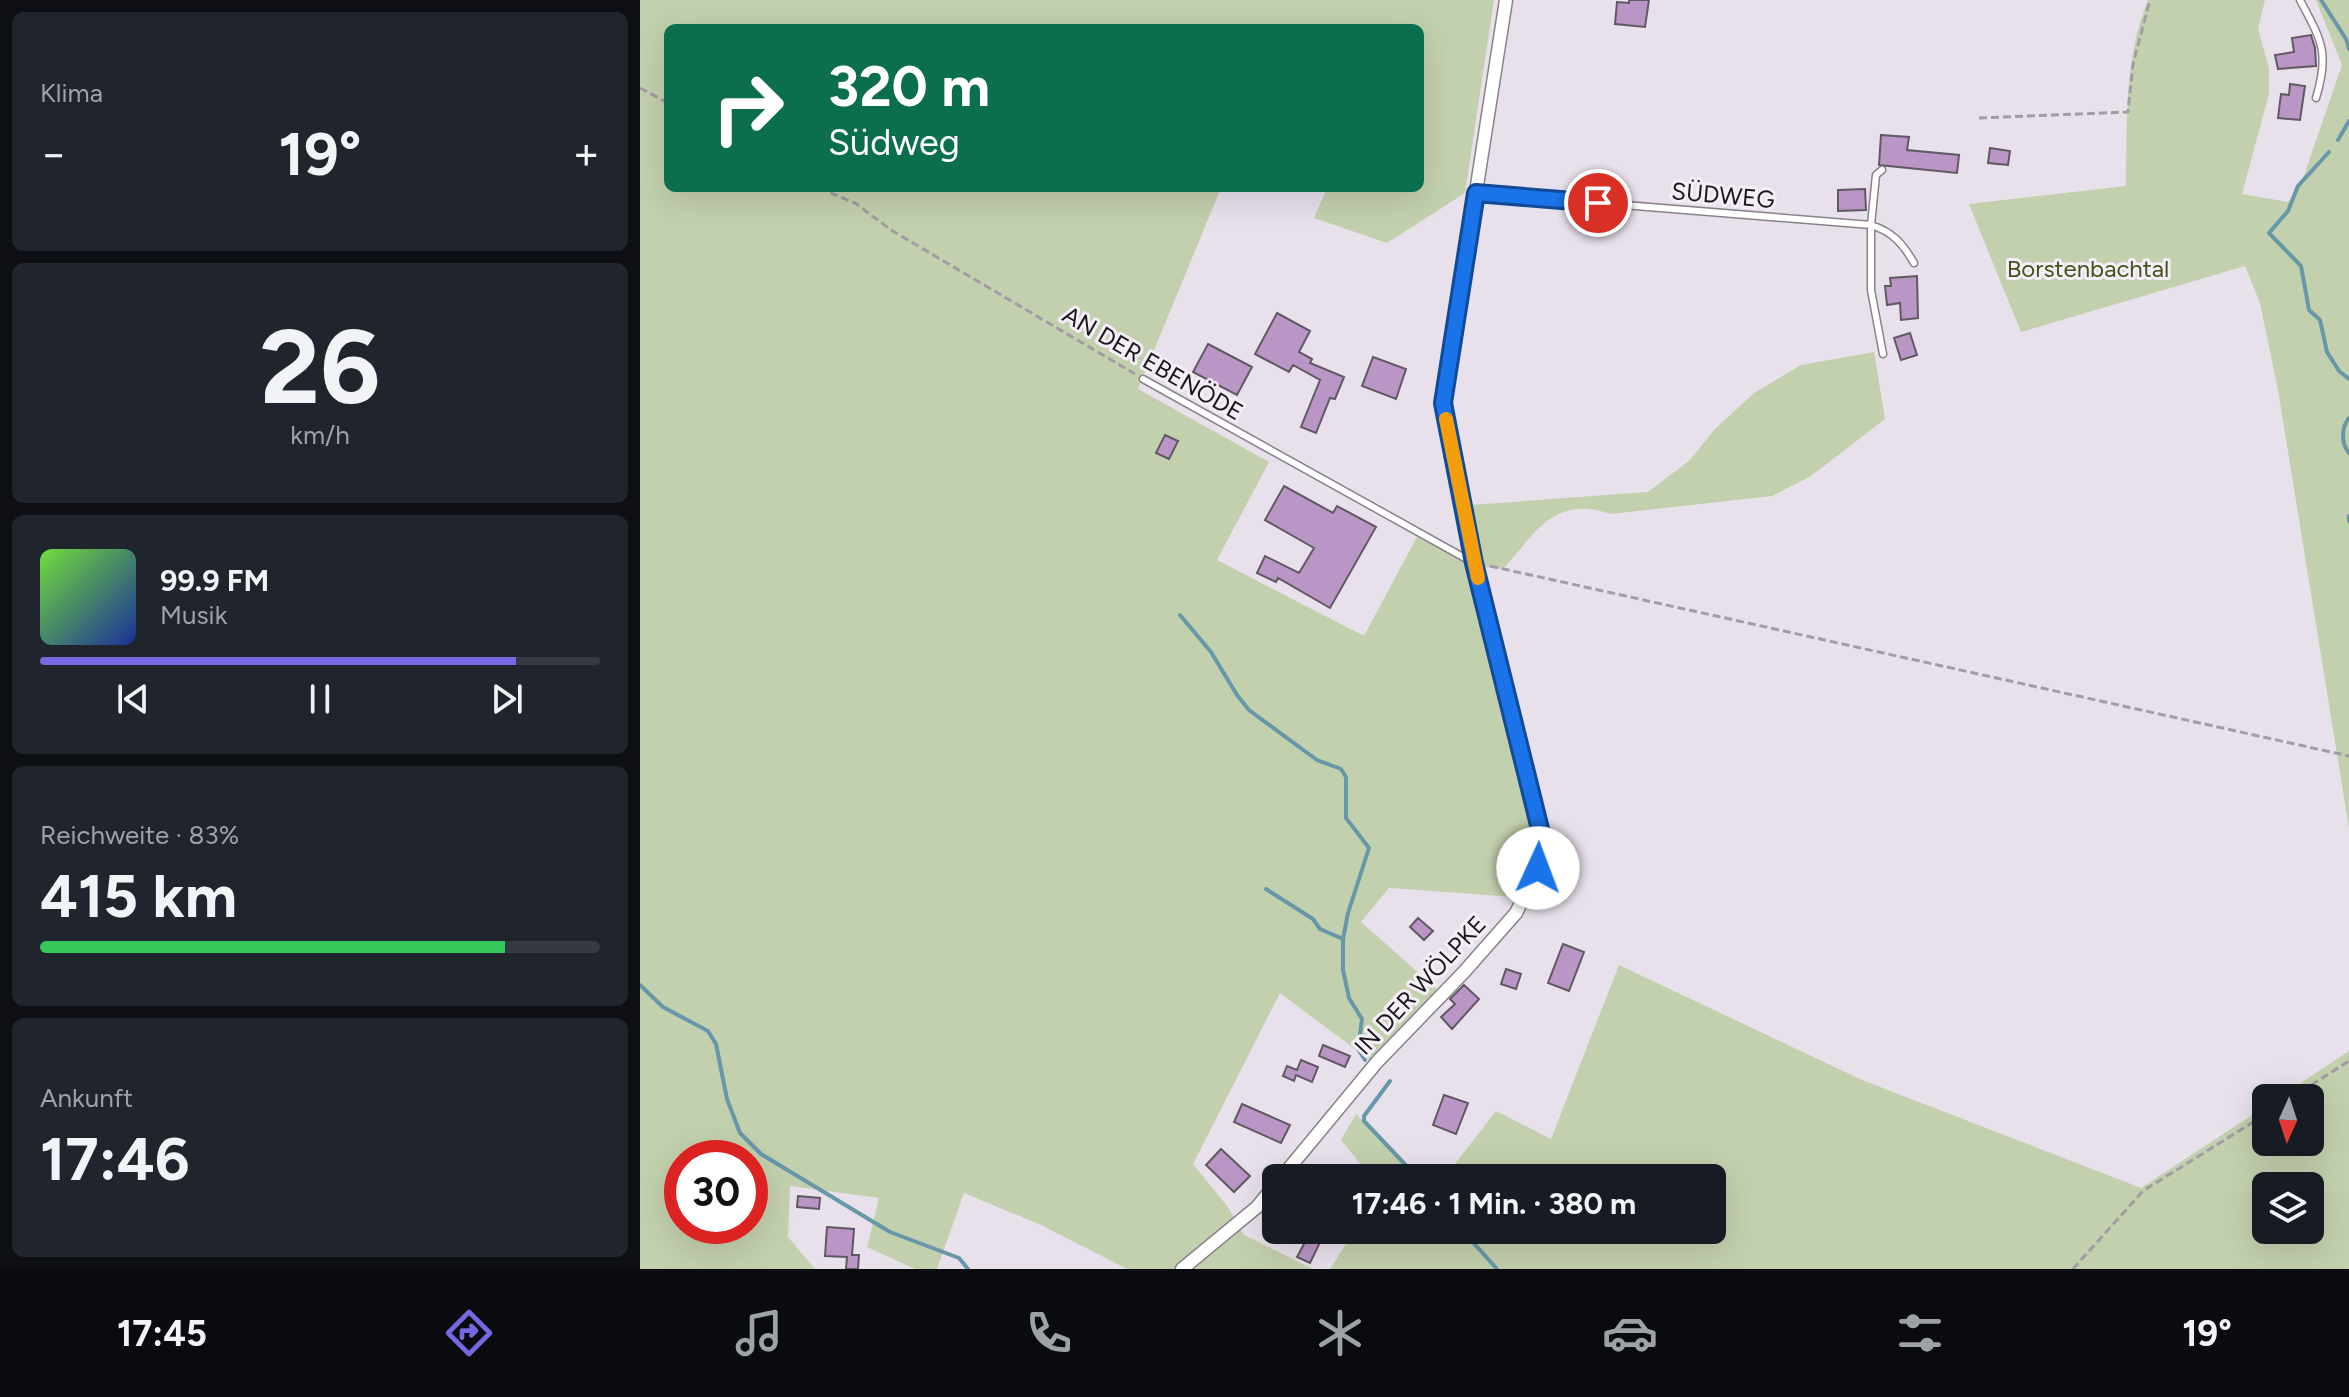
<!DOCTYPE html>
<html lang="de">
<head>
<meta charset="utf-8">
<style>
  :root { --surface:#171b24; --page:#20242c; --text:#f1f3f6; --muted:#9ea1a6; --line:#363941; --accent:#7867e2 }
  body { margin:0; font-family:Figtree,sans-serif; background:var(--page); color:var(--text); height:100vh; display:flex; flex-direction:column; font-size:30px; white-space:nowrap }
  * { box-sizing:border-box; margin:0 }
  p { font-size:26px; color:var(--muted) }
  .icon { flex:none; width:44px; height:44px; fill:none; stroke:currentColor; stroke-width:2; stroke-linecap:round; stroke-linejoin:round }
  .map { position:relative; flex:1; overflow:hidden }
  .side { display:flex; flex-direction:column; gap:12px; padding:12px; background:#0d0f14; width:640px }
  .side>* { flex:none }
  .hud { position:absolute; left:24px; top:24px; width:760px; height:168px; border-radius:12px; box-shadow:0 8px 32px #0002; background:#0b6e4f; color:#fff; overflow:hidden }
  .needle { width:52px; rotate:183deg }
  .fabs { position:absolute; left:1612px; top:1084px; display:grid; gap:16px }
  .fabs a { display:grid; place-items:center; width:72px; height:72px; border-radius:12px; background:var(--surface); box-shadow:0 8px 32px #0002; font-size:40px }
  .speed { position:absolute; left:24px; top:1140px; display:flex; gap:16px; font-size:40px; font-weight:700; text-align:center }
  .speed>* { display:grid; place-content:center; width:104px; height:104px; border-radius:50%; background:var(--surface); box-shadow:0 8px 32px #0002; line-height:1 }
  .speed .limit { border:12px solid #d22; background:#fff; color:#111 }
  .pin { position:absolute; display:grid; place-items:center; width:68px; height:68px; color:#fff; margin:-34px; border:4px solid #fff; border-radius:50%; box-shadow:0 2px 8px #0007 }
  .me { position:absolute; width:88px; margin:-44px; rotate:2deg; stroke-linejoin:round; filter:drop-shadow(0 0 6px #0008) }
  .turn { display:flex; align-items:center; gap:28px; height:168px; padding:0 32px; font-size:36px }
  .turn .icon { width:104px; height:104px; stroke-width:2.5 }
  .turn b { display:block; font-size:56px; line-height:68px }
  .big { font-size:60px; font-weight:700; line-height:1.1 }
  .side .card { flex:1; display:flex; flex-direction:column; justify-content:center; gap:12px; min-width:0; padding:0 28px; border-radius:12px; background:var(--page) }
  .side .dial { align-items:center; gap:0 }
  .dial b { font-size:104px; line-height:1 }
  .song { display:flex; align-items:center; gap:24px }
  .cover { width:96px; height:96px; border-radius:12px; background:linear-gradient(135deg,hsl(100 70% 55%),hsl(230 70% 35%)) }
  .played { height:8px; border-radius:4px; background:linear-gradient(90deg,var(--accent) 85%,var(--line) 85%) }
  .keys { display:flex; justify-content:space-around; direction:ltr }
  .heat { display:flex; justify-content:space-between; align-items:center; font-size:44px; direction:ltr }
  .charge { height:12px; border-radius:6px; background:linear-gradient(90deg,#34c759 83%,var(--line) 0) }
  .trip { position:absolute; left:622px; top:1164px; width:464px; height:80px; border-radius:12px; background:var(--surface); box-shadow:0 8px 32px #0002; font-weight:700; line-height:80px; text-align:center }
  .tab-bar { display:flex; height:128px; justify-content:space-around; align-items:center; background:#090b0e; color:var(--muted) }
  .tab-bar .icon { width:56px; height:56px }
  .tab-bar .selected { color:var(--accent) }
  .tab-bar b { font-size:36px; color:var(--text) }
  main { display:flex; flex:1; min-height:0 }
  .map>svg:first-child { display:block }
  .green { fill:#c3d0ad; fill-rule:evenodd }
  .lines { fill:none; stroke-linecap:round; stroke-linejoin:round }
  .stream { stroke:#6798a9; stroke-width:4 }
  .building { fill:#b996c5; stroke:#605962; stroke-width:2 }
  .service-casing { stroke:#89828b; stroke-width:9 }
  .minor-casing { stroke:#89828b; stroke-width:15 }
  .path { stroke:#a29ca5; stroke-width:3; stroke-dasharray:8 4; stroke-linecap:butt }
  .service { stroke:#fff; stroke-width:6 }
  .minor { stroke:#fff; stroke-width:12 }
  .route-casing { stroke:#114b97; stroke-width:20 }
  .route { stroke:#1a73e8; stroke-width:14 }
  .slow { stroke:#f59e0b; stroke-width:14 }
  .labels { text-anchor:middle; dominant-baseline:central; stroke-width:6; stroke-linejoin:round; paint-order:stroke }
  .street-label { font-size:24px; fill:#1a171b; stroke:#f5eef8 }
  .park-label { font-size:24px; fill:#435419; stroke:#f5eef8 }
</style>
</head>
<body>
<main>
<section class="side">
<div class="card"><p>Klima</p>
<div class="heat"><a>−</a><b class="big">19°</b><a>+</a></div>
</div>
<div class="card dial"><b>26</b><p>km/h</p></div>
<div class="card">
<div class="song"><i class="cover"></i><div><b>99.9 FM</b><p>Musik</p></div></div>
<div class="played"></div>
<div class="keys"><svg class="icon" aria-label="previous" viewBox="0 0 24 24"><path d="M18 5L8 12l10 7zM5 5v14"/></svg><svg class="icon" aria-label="pause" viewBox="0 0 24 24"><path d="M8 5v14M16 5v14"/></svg><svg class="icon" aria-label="next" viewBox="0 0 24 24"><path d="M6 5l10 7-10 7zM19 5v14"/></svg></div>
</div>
<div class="card"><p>Reichweite · 83%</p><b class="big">415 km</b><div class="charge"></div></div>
<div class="card"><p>Ankunft</p><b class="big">17:46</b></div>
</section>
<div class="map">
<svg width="1709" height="1269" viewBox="0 0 1709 1269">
  <rect width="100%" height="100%" fill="#e8e0eb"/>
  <path class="green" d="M0,0h854l-29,193 -78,50 -73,-25 13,-30h93v-160h-752v160h553l-83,201 131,73 -52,98 147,76 53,-99 53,26 -14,-57 192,-14 42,-32 24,-30 40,-37 47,-28 73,-13 11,67 -74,57 -39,20 -161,18c-57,-19 -74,17 -108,55l-25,-3 71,271 -5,35 -16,31 -13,-6 -126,-9 -28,34 78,69 -68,70 -91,-68 -87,171 35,43 16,28 69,34h-186l-86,-44 -77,-32 -27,76h-22l-48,-22 12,-49 -89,-12 -2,51 27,32h-175zM42,1158h68v68h-68z
    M1508,0h117l-7,29 11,39v26l-27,100 46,8 12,-15 42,-122 -26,-65h33v828l-71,-438 -18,-87 -15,-37 -224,66 -52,-128 157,-18c1,-62 -2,-127 22,-186z
    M979,965l243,115 279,108 125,-82v36h44v-44h-32l71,-47v218h-1019l25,-39h357v-52h-268l52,-67 55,28zM1626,1186h44v44h-44z
    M716,1114l59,64h-43l-31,-38z"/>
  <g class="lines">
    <path class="stream" d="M1681,0l25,39 3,10
      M1698,140l11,-19
      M1689,152l-31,34 -10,25 -19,22 32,33 8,44 11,10 7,32 12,19 10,8
      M1709,418c-8,10 -8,25 0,35
      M1709,516v5
      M540,615l31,37 26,43 12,15 68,50 24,9 5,8v41l23,30 -21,65 -5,26v31l6,28 13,21 -4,30 7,11
      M626,889l47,30 7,10 23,10
      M0,985l23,22 45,24 8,13 11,55 13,34 21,21 129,78 69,26 9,11
      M750,1081l-26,35v5l54,57
      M822,1230l35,39"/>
  </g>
  <path class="building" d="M989,0h20l-4,27 -30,-3 2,-22 12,1z
    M1671,35l4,13 1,18 -38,3 -3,-14 19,-3 -2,-14z
    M1650,84l15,2 -5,34 -22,-2 3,-24 8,1z
    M1241,135l28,2 -2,13 52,5 -2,18 -78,-8z
    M1350,148l20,3 -2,14 -20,-2z
    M1225,189l1,21 -28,1v-21z
    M1277,276l1,42 -17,2 -1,-17 -13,2 -2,-19h6l-1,-8z
    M637,313l33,18 -11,21 13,7 -2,4 34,14 -9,22 -5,-1 -14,35 -15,-6 19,-47 -27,-15 -4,7 -34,-18z
    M1270,333l7,22 -16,5 -7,-22z
    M568,344l44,23 -15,28 -44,-23z
    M733,357l33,12 -10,30 -34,-13z
    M525,435l13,6 -9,18 -13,-6z
    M644,486l49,27 4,-7 39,21 -46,81 -52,-30 -2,4 -19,-9 8,-17 34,17 15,-25 -49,-28z
    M778,918l15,13 -9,9 -14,-13z
    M923,944l21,8 -15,39 -21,-8z
    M866,969l15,5 -5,15 -15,-5z
    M824,985l15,14 -27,30 -11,-12 14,-13 -5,-5z
    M683,1045l27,11 -5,11 -26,-11z
    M661,1060l17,7 -6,15 -16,-7 -2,6 -11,-5 4,-10 10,4z
    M804,1095l24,8 -12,31 -23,-9z
    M602,1104l48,21 -9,18 -47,-21z
    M581,1149l29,27 -16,16 -28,-27z
    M158,1196l22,2 -1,11 -22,-2z
    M187,1227l27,2 -2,26h7l-1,14h-12l1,-12 -22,-1z
    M666,1230h20l-16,33 -13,-6 8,-15 -4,-3z"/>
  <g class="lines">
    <defs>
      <path id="service" d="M1660,0c21,40 30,52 16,98
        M836,193l395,32 5,-50 6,-5
        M1243,354l-12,-64v-65c22,7 32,19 43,38
        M503,379l329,183"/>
      <path id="minor" d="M641,1178l96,-116 87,-90 52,-59 22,-45 4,-31 -68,-274 -31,-160 63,-403
        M542,1269l75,-62 19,-23"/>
    </defs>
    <use href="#service" class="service-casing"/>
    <use href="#minor" class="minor-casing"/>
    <path class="path" d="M0,88l28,15
      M1339,118l149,-6 5,-48 17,-64
      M179,188l36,15 36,27 244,144
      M850,566l859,190
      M1651,1098l58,-37
      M1433,1269l70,-78 123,-77"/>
    <use href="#service" class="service"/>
    <use href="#minor" class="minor"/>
  </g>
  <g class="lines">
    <defs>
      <path id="route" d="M898,868l4,-31 -68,-274 -31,-160 33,-210 122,10"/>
    </defs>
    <use href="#route" class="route-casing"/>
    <use href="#route" class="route"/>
    <path class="slow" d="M806,419l32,159"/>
  </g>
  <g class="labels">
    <g class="street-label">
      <text transform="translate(1083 195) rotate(5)">SÜDWEG</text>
      <text transform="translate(513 363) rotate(30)">AN DER EBENÖDE</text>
      <text transform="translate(780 985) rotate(-47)">IN DER WÖLPKE</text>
    </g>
    <g class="park-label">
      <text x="1448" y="268">Borstenbachtal</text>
    </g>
  </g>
</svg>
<div class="fabs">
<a><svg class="needle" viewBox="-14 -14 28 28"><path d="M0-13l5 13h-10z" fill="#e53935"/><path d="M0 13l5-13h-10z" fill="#9ea1a6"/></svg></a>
<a><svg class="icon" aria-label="layers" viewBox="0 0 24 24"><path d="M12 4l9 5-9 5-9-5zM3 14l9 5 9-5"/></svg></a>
</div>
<div class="speed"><div class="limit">30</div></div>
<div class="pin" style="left:958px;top:203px;background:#d93025"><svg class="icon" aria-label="arrive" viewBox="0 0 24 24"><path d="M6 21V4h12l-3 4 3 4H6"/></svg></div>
<svg class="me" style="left:898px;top:868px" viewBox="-20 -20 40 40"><circle r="19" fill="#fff"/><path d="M0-13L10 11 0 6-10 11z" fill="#1a73e8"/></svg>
<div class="trip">17:46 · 1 Min. · 380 m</div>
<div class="hud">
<div class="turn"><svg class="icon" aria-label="right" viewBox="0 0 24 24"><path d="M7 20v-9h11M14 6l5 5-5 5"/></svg><div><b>320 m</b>Südweg</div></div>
</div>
</div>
</main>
<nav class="tab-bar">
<b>17:45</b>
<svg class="icon selected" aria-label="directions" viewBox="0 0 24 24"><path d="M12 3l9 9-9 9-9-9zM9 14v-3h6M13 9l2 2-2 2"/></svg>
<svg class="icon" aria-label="music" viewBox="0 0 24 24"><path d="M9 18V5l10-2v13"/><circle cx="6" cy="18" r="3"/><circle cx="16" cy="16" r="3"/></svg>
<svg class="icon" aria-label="phone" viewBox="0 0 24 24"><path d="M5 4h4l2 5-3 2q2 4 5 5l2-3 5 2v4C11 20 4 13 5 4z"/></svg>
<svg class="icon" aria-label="climate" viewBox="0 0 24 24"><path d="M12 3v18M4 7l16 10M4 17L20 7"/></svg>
<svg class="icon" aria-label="car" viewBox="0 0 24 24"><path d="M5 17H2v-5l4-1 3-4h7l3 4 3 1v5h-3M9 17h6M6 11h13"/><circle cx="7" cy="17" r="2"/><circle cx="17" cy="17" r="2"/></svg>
<svg class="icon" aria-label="filters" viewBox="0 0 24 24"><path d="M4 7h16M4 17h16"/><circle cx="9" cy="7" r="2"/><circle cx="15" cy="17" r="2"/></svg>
<b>19°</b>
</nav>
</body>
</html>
